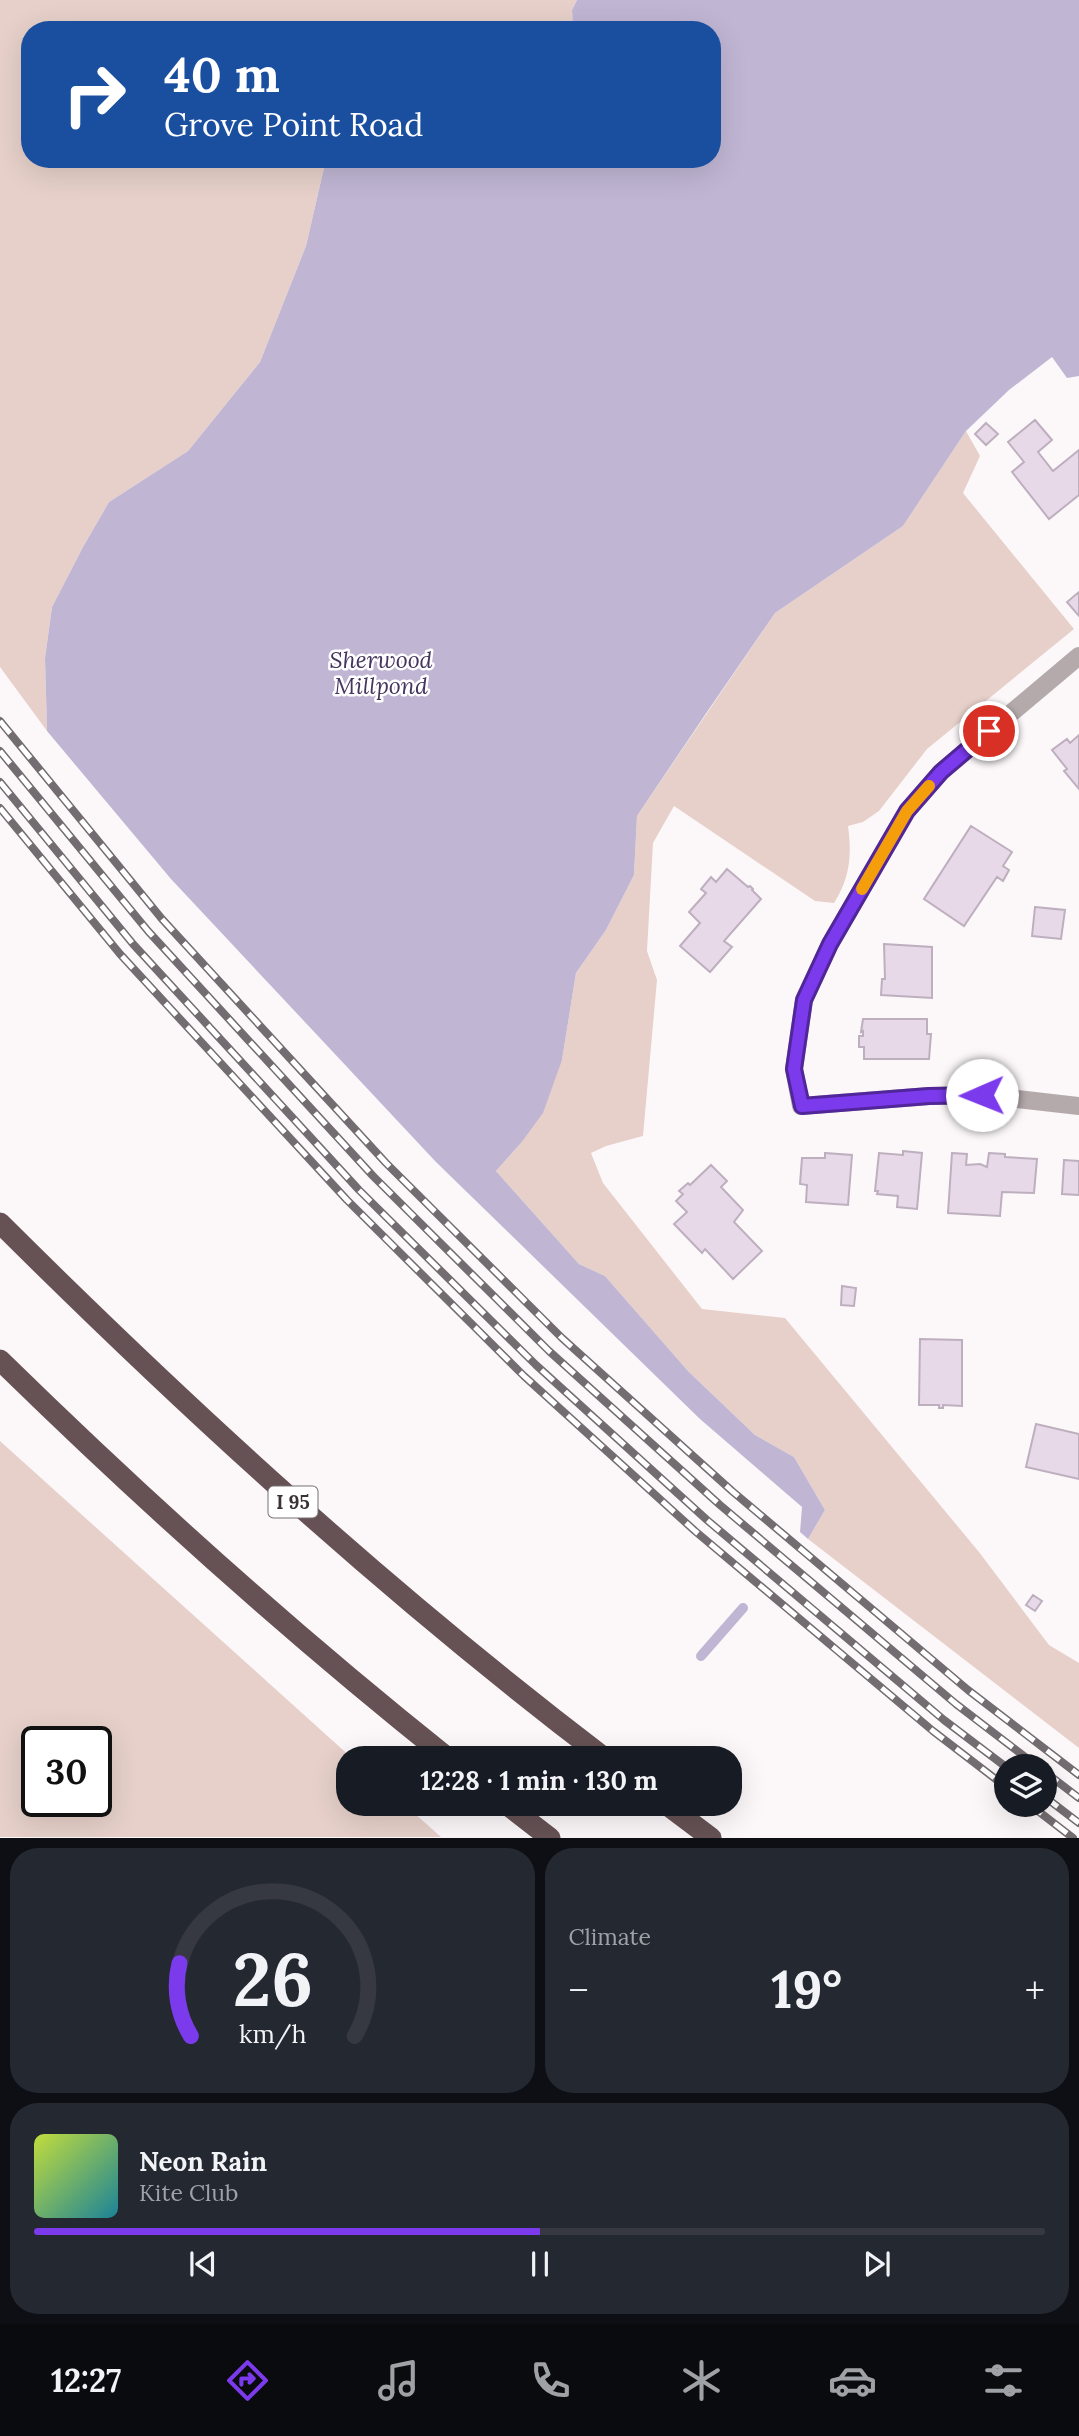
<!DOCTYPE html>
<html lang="en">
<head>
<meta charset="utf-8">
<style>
  :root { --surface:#171b24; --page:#242831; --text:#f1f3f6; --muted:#9ea1a6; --line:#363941; --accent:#7c3aed }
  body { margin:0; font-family:Lora,serif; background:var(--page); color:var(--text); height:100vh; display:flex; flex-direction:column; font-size:26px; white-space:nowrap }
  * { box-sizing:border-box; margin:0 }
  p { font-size:23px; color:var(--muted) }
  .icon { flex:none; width:38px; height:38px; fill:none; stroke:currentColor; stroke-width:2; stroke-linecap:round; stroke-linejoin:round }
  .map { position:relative; height:1838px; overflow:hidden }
  .drawer { display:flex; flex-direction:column; gap:10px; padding:10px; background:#0d0f14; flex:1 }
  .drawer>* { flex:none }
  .banner { position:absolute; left:21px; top:21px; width:700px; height:147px; border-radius:28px; box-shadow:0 7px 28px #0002; background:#1a4fa0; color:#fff; overflow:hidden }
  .buttons { position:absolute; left:994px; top:1754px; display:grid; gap:14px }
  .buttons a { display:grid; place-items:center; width:63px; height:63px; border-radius:50%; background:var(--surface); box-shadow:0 7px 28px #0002; font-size:35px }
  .speed { position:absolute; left:21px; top:1726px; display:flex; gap:14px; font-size:35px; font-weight:700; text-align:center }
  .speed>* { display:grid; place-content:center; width:91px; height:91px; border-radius:50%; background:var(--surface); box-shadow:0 7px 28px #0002; line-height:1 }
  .speed .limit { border:4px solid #111; border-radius:10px; background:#fff; color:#111 }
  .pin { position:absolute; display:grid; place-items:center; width:60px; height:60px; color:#fff; margin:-30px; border:4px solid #fff; border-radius:50%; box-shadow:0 2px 7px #0007 }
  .me { position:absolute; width:77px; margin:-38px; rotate:269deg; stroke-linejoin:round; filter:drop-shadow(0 0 5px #0008) }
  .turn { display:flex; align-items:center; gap:24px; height:147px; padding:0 28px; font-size:32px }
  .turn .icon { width:91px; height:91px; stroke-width:2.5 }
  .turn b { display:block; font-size:49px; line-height:60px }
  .big { font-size:52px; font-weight:700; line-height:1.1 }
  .drawer .tile { flex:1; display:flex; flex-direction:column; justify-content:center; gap:10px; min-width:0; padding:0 24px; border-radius:28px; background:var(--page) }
  .drawer .dial { align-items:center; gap:0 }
  .dial svg { height:182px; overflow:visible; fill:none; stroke:var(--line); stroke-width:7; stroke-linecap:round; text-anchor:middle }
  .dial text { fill:var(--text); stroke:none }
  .song { display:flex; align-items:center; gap:21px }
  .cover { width:84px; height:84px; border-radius:10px; background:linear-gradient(135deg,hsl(70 70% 55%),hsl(190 70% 35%)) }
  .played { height:7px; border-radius:4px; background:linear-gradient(90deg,var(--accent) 50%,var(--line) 50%) }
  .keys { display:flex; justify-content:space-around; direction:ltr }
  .heat { display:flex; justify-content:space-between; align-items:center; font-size:38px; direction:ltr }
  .drawer .tiles { flex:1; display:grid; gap:10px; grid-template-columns:1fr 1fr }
  .tile:last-child { grid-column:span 2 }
  .trip { position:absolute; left:336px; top:1746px; width:406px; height:70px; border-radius:28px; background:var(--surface); box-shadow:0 7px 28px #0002; font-weight:700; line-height:70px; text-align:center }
  .tab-bar { display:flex; height:112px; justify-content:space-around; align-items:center; background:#090b0e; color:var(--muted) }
  .tab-bar .icon { width:49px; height:49px }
  .tab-bar .active { color:var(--accent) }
  .tab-bar b { font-size:32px; color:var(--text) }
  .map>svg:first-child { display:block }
  .green { fill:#e7d0ca; fill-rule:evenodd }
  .water { fill:#c0b6d4 }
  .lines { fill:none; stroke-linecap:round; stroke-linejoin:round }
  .stream { stroke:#c0b6d4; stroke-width:10 }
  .building { fill:#e8d9e9; stroke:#beafbf; stroke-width:2 }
  .street { stroke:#b4aaab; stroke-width:18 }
  .highway { stroke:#665254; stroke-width:21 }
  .rail-casing { stroke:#736c70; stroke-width:8 }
  .rail { stroke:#fff; stroke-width:5; stroke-dasharray:16; stroke-linecap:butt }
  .route-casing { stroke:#51269a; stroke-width:18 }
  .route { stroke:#7c3aed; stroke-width:12 }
  .slow { stroke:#f59e0b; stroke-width:12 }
  .labels { text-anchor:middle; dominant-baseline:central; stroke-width:5; stroke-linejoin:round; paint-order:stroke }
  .shield { fill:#fff; stroke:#757072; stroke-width:2 }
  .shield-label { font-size:19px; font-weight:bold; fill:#3a3236 }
  .water-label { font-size:23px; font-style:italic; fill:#44345e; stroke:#fff }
</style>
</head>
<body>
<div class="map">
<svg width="1079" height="1838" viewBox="0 0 1079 1838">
  <rect width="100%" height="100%" fill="#fcf8fa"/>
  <path class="green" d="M0,0h577l-5,10 1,20h-543v129h296l-20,87 -46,116 -72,89 -79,51 -26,45 -31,60 -7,51 2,73 -47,-64z
    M966,431l14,25 -17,37 111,136 -147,120 -48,62 -16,11 -15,4c4,29 2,52 -14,77l-19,-2 -141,-95 -21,37 -6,108 10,29 -14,156 -37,10 -15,7 12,30 99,126 83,9 194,234 70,93 30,18v85l-271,-209 17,-29 -31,-53 -39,-22 -67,-64 -83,-95 -26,-12 -83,-93 25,-28 41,-83 14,-87 30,-43 28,-55 3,-59 138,-203 128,-87z
    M0,1441l353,318h-5v45h56l37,33h-441zM37,1741h59v60h-59z"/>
  <path class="water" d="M577,0h502v376l-12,2 -15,-21 -43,33 -43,41 -63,95 -128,87 -68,99 -70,104 -3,59 -28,55 -30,43 -14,87 -19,53 -22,30 -25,28 83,93 26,12 83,95 67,64 39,22 31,53 -17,29 -8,-7 2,-25 -102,-88 -264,-257 -265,-283 -124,-148 -2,-73 7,-51 31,-60 26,-45 79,-51 72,-89 46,-116 20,-87h386v-129h-139l-1,-20z"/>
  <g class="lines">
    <path class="stream" d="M701,1656l42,-48"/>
  </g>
  <path class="building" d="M1035,420l17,20 -14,12 15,19 26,-21v45l-30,24 -37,-47 12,-10 -16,-20z
    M986,423l12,11 -12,11 -11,-11z
    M1079,592v24l-12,-14z
    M1079,735v54l-15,-18 3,-2 -15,-19 15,-11 3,4z
    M971,826l41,26 -9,14 6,4 -6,11 -6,-4 -33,49 -40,-27z
    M727,869l21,18 2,-1 3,3 -1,1 9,9 -37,42 8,6 -22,25 -30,-26 20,-23 -11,-11 17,-19 -5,-4 10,-12 5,5z
    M1035,907l30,3 -4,29 -29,-3z
    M884,944l48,3v51l-51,-3 1,-16h3z
    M863,1019h64v15h4l-2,25h-65v-12h-5v-11h4v-5l-2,1z
    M903,1151l19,2 -5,56 -20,-2 1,-11 -21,-2 1,-3h-3l4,-38 24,2z
    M825,1153l27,2 -4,50 -42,-3 1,-17 -7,-1 2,-26h23z
    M952,1153l15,1 -1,11 14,-1 7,3 2,-14 16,1v3l32,2 -3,34 -32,-1 -2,24 -52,-3z
    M1064,1160l15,1v34l-17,-1z
    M711,1165l16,16 -6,6 22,23 -9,12 28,29 -29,28 -28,-30 -3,4 -28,-29 13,-12 -11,-11 7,-7 -4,-3 9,-8 2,2z
    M842,1286l14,2 -2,18 -13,-1z
    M920,1339l42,1v66l-19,-1v3h-4v-3h-20z
    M1036,1424l43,10v45l-53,-12z
    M1033,1595l9,6 -7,10 -9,-6z"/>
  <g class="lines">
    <path class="street" d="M1079,656l-138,116 -34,39 -77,133 -26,56 -10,69 7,37 128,-10 53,-1 97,11"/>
    <path class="highway" d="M0,1223c193,192 389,371 606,536
      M0,1360c143,140 292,274 449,399
      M506,1804l44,34
      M666,1804l45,34"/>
    <defs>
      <path id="rail" d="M0,721l162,198 224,244 176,175 170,153 236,199 111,85
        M0,751l148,180 225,245 176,175 171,154 236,199 81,62
        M0,782l133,162 226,246 177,175 171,155 237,200 62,47
        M0,808l120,146 227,246 177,176 171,155 238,200 73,56
        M1045,1772l34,26
        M1045,1797l34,26
        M1029,1804l44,34"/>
    </defs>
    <use href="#rail" class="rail-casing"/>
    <use href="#rail" class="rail"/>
  </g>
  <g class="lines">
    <defs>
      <path id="route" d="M982,1095l-53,1 -127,10 -8,-37 10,-69 26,-56 77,-133 34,-39 48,-41"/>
    </defs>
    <use href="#route" class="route-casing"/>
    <use href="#route" class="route"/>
    <path class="slow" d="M862,889l45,-78 22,-25"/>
  </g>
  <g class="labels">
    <rect class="shield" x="268.5" y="1486.5" width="49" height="31" rx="5"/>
    <g class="shield-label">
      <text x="293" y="1502">I 95</text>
    </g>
    <g class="water-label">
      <text x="381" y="659">Sherwood<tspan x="381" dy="26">Millpond</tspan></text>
    </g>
  </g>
</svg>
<div class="buttons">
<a><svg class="icon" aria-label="layers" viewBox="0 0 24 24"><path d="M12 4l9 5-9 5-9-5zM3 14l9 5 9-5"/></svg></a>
</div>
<div class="speed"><div class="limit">30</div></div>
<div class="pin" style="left:989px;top:731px;background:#d93025"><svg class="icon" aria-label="arrive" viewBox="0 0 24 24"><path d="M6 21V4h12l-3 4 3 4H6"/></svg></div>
<svg class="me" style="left:982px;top:1095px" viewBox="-20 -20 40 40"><circle r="19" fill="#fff"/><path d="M0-13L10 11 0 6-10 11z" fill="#7c3aed"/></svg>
<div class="trip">12:28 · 1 min · 130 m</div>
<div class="banner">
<div class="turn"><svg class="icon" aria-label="right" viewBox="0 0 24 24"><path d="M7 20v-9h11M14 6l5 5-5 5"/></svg><div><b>40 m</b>Grove Point Road</div></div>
</div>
</div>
<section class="drawer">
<div class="tiles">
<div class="tile dial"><svg viewBox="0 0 100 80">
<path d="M14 69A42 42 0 1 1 86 69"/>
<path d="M14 69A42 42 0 0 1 9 37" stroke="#7c3aed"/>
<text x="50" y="56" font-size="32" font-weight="700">26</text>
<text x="50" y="72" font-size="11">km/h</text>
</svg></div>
<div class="tile"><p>Climate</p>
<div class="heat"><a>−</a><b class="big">19°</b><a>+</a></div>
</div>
<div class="tile">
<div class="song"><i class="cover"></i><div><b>Neon Rain</b><p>Kite Club</p></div></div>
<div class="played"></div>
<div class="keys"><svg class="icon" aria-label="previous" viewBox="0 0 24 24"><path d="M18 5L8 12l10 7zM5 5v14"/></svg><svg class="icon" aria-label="pause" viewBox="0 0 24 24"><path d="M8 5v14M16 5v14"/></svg><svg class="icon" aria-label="next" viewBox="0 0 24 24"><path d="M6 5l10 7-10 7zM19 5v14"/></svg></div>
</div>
</div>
</section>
<nav class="tab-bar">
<b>12:27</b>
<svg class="icon active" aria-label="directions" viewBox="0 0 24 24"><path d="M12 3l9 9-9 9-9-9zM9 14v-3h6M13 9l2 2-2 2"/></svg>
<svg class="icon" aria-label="music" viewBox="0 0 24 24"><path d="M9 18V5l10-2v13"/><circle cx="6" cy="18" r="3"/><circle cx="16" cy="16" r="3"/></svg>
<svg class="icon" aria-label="phone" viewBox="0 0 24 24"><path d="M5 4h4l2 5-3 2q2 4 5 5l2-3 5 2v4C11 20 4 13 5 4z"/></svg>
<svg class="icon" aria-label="climate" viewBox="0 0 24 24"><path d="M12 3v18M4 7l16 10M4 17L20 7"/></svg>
<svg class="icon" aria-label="car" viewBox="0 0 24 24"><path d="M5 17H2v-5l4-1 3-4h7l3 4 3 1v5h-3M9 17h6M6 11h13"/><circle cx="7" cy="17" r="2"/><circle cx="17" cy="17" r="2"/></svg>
<svg class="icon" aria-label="filters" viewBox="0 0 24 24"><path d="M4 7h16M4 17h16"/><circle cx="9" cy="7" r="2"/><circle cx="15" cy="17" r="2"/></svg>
</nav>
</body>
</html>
